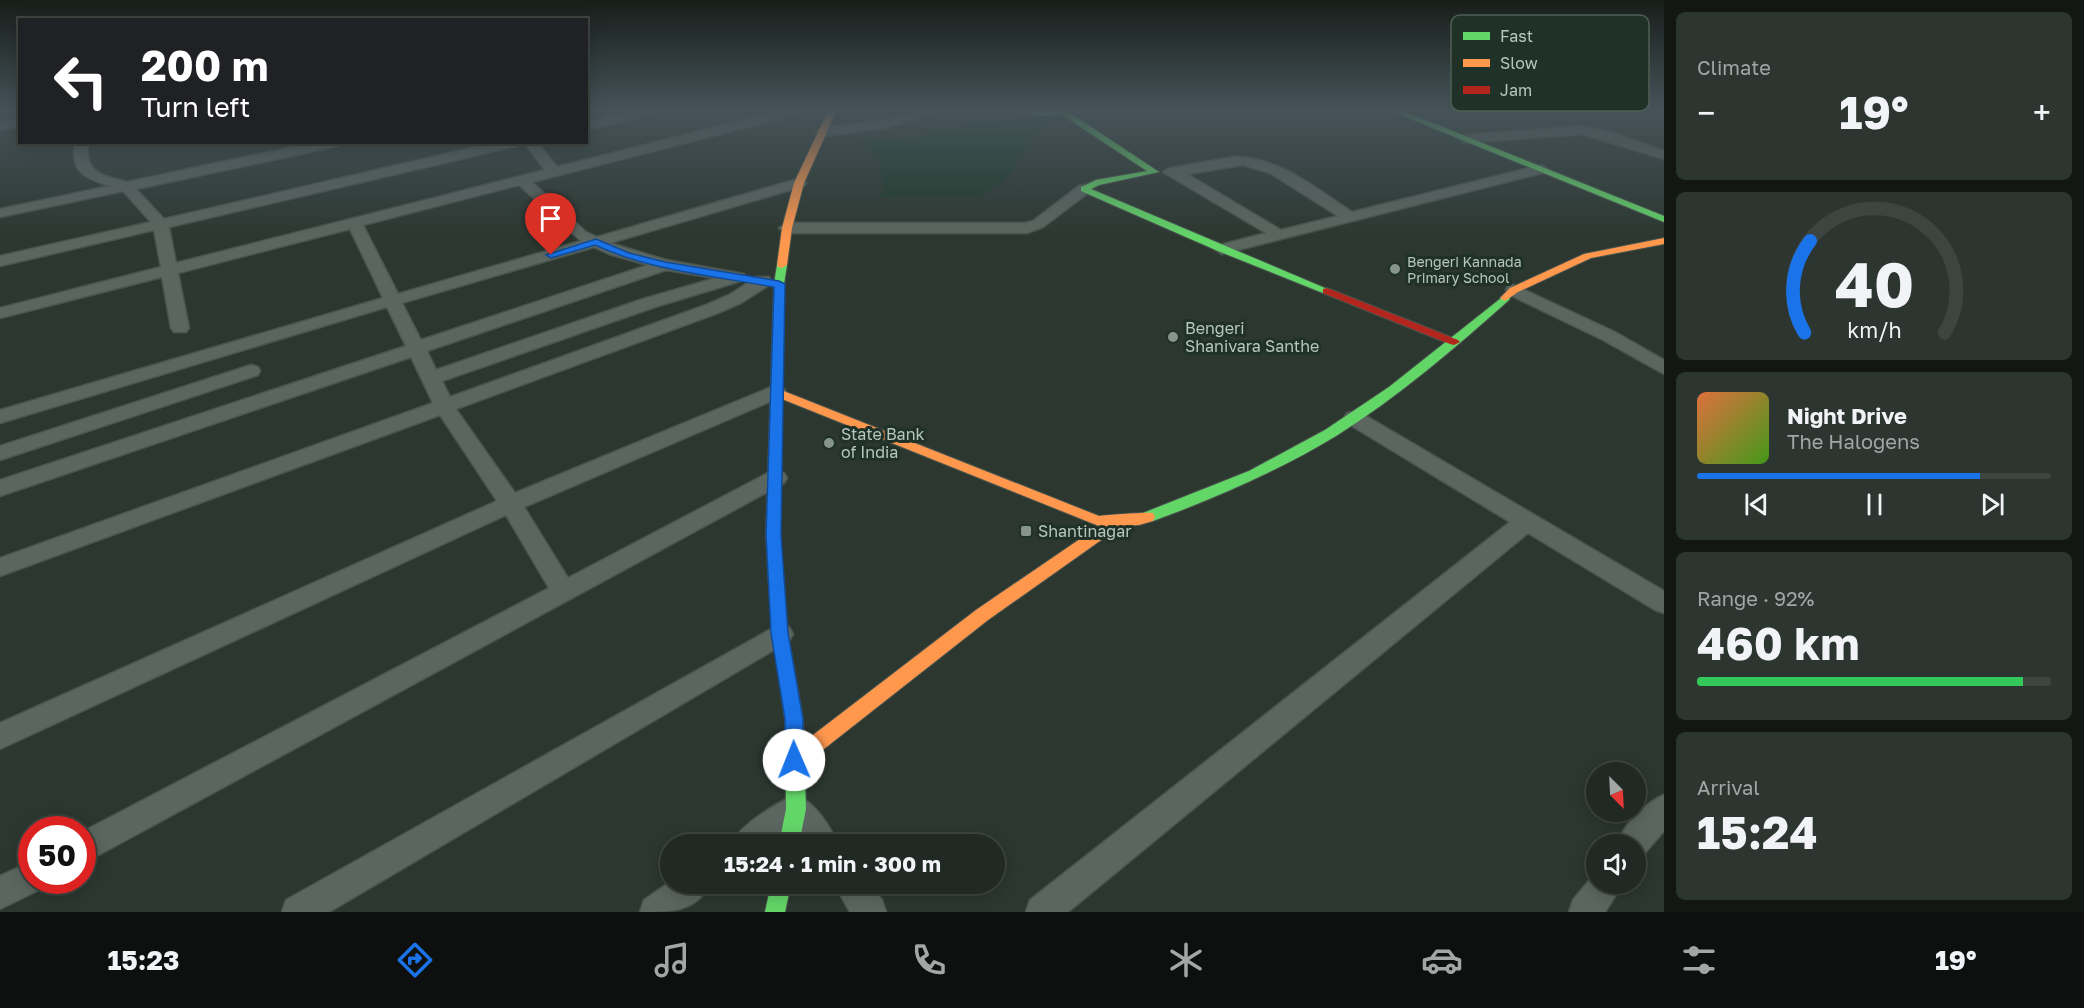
<!DOCTYPE html>
<html lang="en">
<head>
<meta charset="utf-8">
<style>
  :root { --surface:#212924; --page:#2d3531; --text:#f1f3f6; --muted:#a2a6a6; --line:#3e4541; --accent:#1a73e8 }
  body { margin:0; font-family:"Golos Text",sans-serif; background:var(--page); color:var(--text); height:100vh; display:flex; flex-direction:column; font-size:22px; white-space:nowrap }
  * { box-sizing:border-box; margin:0 }
  p { font-size:20px; color:var(--muted) }
  .icon { flex:none; width:33px; height:33px; fill:none; stroke:currentColor; stroke-width:2; stroke-linecap:round; stroke-linejoin:round }
  .map { position:relative; flex:1; overflow:hidden }
  .side { display:flex; flex-direction:column; gap:12px; padding:12px; background:#121714; width:420px }
  .side>* { flex:none }
  .guide { position:absolute; left:18px; top:18px; width:570px; height:126px; border-radius:0px; box-shadow:0 3px 15px #0003,0 0 0 2px var(--line); background:#202124; color:#fff; overflow:hidden }
  .needle { width:39px; rotate:156deg }
  .controls { position:absolute; left:1586px; top:762px; display:grid; gap:12px }
  .controls a { display:grid; place-items:center; width:60px; height:60px; border-radius:50%; background:var(--surface); box-shadow:0 3px 15px #0003,0 0 0 2px var(--line); font-size:30px }
  .speed { position:absolute; left:18px; top:816px; display:flex; gap:12px; font-size:30px; font-weight:700; text-align:center }
  .speed>* { display:grid; place-content:center; width:78px; height:78px; border-radius:50%; background:var(--surface); box-shadow:0 3px 15px #0003,0 0 0 2px var(--line); line-height:1 }
  .speed .limit { border:9px solid #d22; background:#fff; color:#111 }
  .pin { position:absolute; display:grid; place-items:center; width:51px; height:51px; color:#fff; margin:-62px -26px; border-radius:50% 50% 50% 0; rotate:-45deg; box-shadow:0 0 6px #0007 }
  .pin .icon { rotate:45deg }
  .me { position:absolute; width:66px; margin:-33px; rotate:359deg; stroke-linejoin:round; filter:drop-shadow(0 0 4px #0008) }
  .turn { display:flex; align-items:center; gap:21px; height:126px; padding:0 24px; font-size:27px }
  .turn .icon { width:78px; height:78px; stroke-width:2.5 }
  .turn b { display:block; font-size:42px; line-height:51px }
  .big { font-size:45px; font-weight:700; line-height:1.1 }
  .side .widget { flex:1; display:flex; flex-direction:column; justify-content:center; gap:9px; min-width:0; padding:0 21px; border-radius:9px; background:var(--page) }
  .side .dial { align-items:center; gap:0 }
  .dial svg { height:156px; overflow:visible; fill:none; stroke:var(--line); stroke-width:7; stroke-linecap:round; text-anchor:middle }
  .dial text { fill:var(--text); stroke:none }
  .song { display:flex; align-items:center; gap:18px }
  .cover { width:72px; height:72px; border-radius:9px; background:linear-gradient(135deg,hsl(20 70% 55%),hsl(100 70% 35%)) }
  .played { height:6px; border-radius:3px; background:linear-gradient(90deg,var(--accent) 80%,var(--line) 80%) }
  .keys { display:flex; justify-content:space-around; direction:ltr }
  .heat { display:flex; justify-content:space-between; align-items:center; font-size:33px; direction:ltr }
  .charge { height:9px; border-radius:4px; background:linear-gradient(90deg,#34c759 92%,var(--line) 0) }
  .trip { position:absolute; left:660px; top:834px; width:345px; height:60px; border-radius:30px; background:var(--surface); box-shadow:0 3px 15px #0003,0 0 0 2px var(--line); font-weight:700; line-height:60px; text-align:center }
  .dock { display:flex; height:96px; justify-content:space-around; align-items:center; background:#0d100e; color:var(--muted) }
  .dock .icon { width:42px; height:42px }
  .dock .on { color:var(--accent) }
  .dock b { font-size:27px; color:var(--text) }
  main { display:flex; flex:1; min-height:0 }
  .map>svg:first-child { display:block }
  .water { fill:#1d3928 }
  .lines { fill:none; stroke-linecap:round; stroke-linejoin:round }
  .street-casing { stroke:#4a544e; stroke-width:3 }
  .fast-casing { stroke:#4a544e; stroke-width:2 }
  .slow-casing { stroke:#4a544e; stroke-width:2 }
  .jam-casing { stroke:#4a544e; stroke-width:2 }
  .street { fill:#5c6660; fill-rule:evenodd }
  .fast { fill:#63d668; fill-rule:evenodd }
  .slow { fill:#ff974d; fill-rule:evenodd }
  .jam { fill:#b3261e; fill-rule:evenodd }
  .route { fill:#1a73e8; stroke:#114b97; stroke-width:1.5 }
  .poi-dot { fill:#86958c; stroke:#203227; stroke-width:2 }
  .labels { text-anchor:middle; dominant-baseline:central; stroke-width:6; stroke-linejoin:round; paint-order:stroke }
  .far-poi-label { font-size:14px; fill:#b7c7be; stroke:#203227; text-anchor:start }
  .poi-label { font-size:16px; fill:#b7c7be; stroke:#203227; text-anchor:start }
  .key { fill:#203227; stroke:#4d5f54; stroke-width:1.5 }
  .key-label { font-size:16px; fill:#b7c7be }
</style>
</head>
<body>
<main>
<div class="map">
<svg width="1664" height="912" viewBox="0 0 1664 912">
  <rect width="100%" height="100%" fill="#2c3730"/>
  <path class="water" d="M1052,118l-20,17 -7,18 -21,28 -25,15 -100,1 5,-5 -5,-30 -19,-21 50,-2 63,-15z"/>
  <g class="lines">
    <defs>
      <path id="street" d="M632,111h22l-2,3 -66,16v-8z
        M779,111h22l-2,3 -267,68 54,50 11,5 197,-57h10l2,3 -2,3 -194,57 56,17 78,14 2,3 -2,3 -89,27 -213,74 8,16 256,-92 23,-10 28,-18h12l2,4 -2,4 -28,18 -23,10 -262,96 59,84 254,-105h14l3,4 -3,4 -259,111 44,71 200,-105 8,-2 8,2 3,5 -3,5 -702,381v-32l467,-244 -43,-73 -506,234v-26l497,-222 -57,-86 -440,161v-18l433,-155 -22,-46 -411,139v-16l406,-134 -19,-39 -387,116v-13l383,-112 -33,-69 -172,44 11,55 -3,4h-12l-3,-4 -9,-51 -162,41v-10l161,-41 -7,-37 -154,36v-10l151,-34 -28,-31 -123,26v-8l110,-23c-26,-8 -40,-14 -35,-44h13c-4,32 14,33 39,40l190,-40h27l-6,4 -202,43 28,30 333,-77h25l-6,4 -347,81 7,36 369,-93 -21,-28h13l20,25zM519,185l62,56 -183,53 -35,-69zM594,247l15,7 39,11 -227,75 -19,-37zM666,270l50,8 -73,21 -207,71 -9,-19z
        M919,111h21l-54,17 -64,8 -6,-4 6,-4 63,-8z
        M20,118v8l-20,4v-8z
        M1582,126l35,8 47,17v8l-82,-25 -117,9 -6,-4 6,-4z
        M1233,157c46,-1 83,32 119,55l189,-47 7,4 -2,3 -324,82 -8,-5 2,-3 50,-13 -103,-61 7,-4zM1243,165l27,8 68,43 -57,14 -94,-56z
        M1084,185l7,4 -2,3 -46,35 -16,6h-240l-8,-5 8,-5h238l8,-2 46,-35z
        M1514,285l101,47 49,28v14l-61,-34 -95,-46 -2,-4 2,-4z
        M251,365l7,2 2,4 -2,4 -258,85v-14z
        M1354,412l7,1 303,178v22l-9,-3 -127,-77 -460,379h-42l4,-12 480,-378 -163,-99 -3,-5 3,-5z
        M780,624l9,3 4,7 -4,7 -460,271h-47l4,-12z
        M796,795c18,7 35,31 41,49h-33l-11,-15 -21,15h-40c6,-18 46,-42 64,-49z
        M1664,795v36l-21,24 -8,3v-14h-18c6,-18 29,-42 47,-49z
        M32,861v19h14l-3,8 -43,21v-33z
        M1596,872v12h25l-5,11 -11,17h-36l4,-12z
        M670,882v2h40c-14,28 -40,28 -70,28l4,-12z
        M834,884h35l13,16 4,12h-36z"/>
      <path id="fast" d="M1013,111h59l-2,2 89,59 -60,13 -8,4 241,102 -1,2h-8l-105,-42 -137,-60v-4l15,-7 51,-9 -86,-57 -19,2z
        M1391,111h12l261,105v6z
        M782,262l5,3 -3,19 -4,251 8,99 15,85 3,90 -7,35h-20l7,-35 -1,-90 -13,-85 -6,-99 8,-251 3,-19z
        M1505,295l5,3 -1,2c-55,49 -111,97 -173,136 -58,35 -120,62 -183,85h-10l-2,-4 2,-4 106,-42 76,-41 64,-43z
        M771,884h20l-6,28h-20z"/>
      <path id="slow" d="M828,111h8l-32,72 -12,45 -5,37 -5,3 -4,-1 -1,-2 5,-37 12,-45z
        M1664,238v6l-73,14 -73,34 -13,9 -5,-3 10,-10 74,-34z
        M776,388l323,128c10,-1 48,-4 54,-3l2,4 -2,4 -14,4 -18,1 -133,94 -187,147 -7,2 -7,-2 -2,-6 2,-6 189,-145 123,-84 -327,-131 -2,-3 2,-3z"/>
      <path id="jam" d="M1327,288l131,52 2,2 -6,3 -4,-1 -127,-51v-4z"/>
    </defs>
    <use href="#street" class="street-casing"/>
    <use href="#fast" class="fast-casing"/>
    <use href="#slow" class="slow-casing"/>
    <use href="#jam" class="jam-casing"/>
    <use href="#street" class="street"/>
    <use href="#fast" class="fast"/>
    <use href="#slow" class="slow"/>
    <use href="#jam" class="jam"/>
  </g>
  <linearGradient id="sky" x2="0" y2="1"><stop stop-color="#181e1a"/><stop offset="0.46" stop-color="#455359"/><stop offset="1" stop-color="#455359" stop-opacity="0"/></linearGradient>
  <rect width="1664" height="239" fill="url(#sky)"/>
  <path class="route" d="M596,239l33,14 36,9 114,19 6,3 -4,251 7,98 15,86v41l-2,7 -7,2 -7,-2 -2,-7v-41l-14,-86 -5,-98 8,-248c-60,-11 -123,-16 -179,-42l-44,13 -5,-3z"/>
  <g class="poi-dot">
    <circle cx="1395" cy="269" r="6"/>
    <circle cx="1173" cy="337" r="6"/>
    <circle cx="829" cy="443" r="6"/>
    <rect x="1020" y="525" width="12" height="12" rx="3"/>
  </g>
  <g class="labels">
    <g class="far-poi-label">
      <text x="1407" y="261">Bengeri Kannada<tspan x="1407" dy="16">Primary School</tspan></text>
    </g>
    <g class="poi-label">
      <text x="1185" y="328">Bengeri<tspan x="1185" dy="18">Shanivara Santhe</tspan></text>
      <text x="841" y="434">State Bank<tspan x="841" dy="18">of India</tspan></text>
      <text x="1038" y="531">Shantinagar</text>
    </g>
  </g>
  <rect x="1451" y="15" width="198" height="96" rx="9" class="key"/>
  <rect x="1463" y="32" width="27" height="8" fill="#63d668"/>
  <rect x="1463" y="59" width="27" height="8" fill="#ff974d"/>
  <rect x="1463" y="86" width="27" height="8" fill="#b3261e"/>
  <g class="key-label">
    <text x="1500" y="42">Fast</text>
    <text x="1500" y="69">Slow</text>
    <text x="1500" y="96">Jam</text>
  </g>
</svg>
<div class="controls">
<a><svg class="needle" viewBox="-14 -14 28 28"><path d="M0-13l5 13h-10z" fill="#e53935"/><path d="M0 13l5-13h-10z" fill="#a2a6a6"/></svg></a>
<a><svg class="icon" aria-label="sound" viewBox="0 0 24 24"><path d="M4 9h4l5-4v14l-5-4H4zM17 9q2 3 0 6"/></svg></a>
</div>
<div class="speed"><div class="limit">50</div></div>
<div class="pin" style="left:551px;top:255px;background:#d93025"><svg class="icon" aria-label="arrive" viewBox="0 0 24 24"><path d="M6 21V4h12l-3 4 3 4H6"/></svg></div>
<svg class="me" style="left:794px;top:760px" viewBox="-20 -20 40 40"><circle r="19" fill="#fff"/><path d="M0-13L10 11 0 6-10 11z" fill="#1a73e8"/></svg>
<div class="trip">15:24 · 1 min · 300 m</div>
<div class="guide">
<div class="turn"><svg class="icon" aria-label="left" viewBox="0 0 24 24"><path d="M17 20v-9H6M10 6l-5 5 5 5"/></svg><div><b>200 m</b>Turn left</div></div>
</div>
</div>
<section class="side">
<div class="widget"><p>Climate</p>
<div class="heat"><a>−</a><b class="big">19°</b><a>+</a></div>
</div>
<div class="widget dial"><svg viewBox="0 0 100 80">
<path d="M14 69A42 42 0 1 1 86 69"/>
<path d="M14 69A42 42 0 0 1 17 22" stroke="#1a73e8"/>
<text x="50" y="56" font-size="32" font-weight="700">40</text>
<text x="50" y="72" font-size="11">km/h</text>
</svg></div>
<div class="widget">
<div class="song"><i class="cover"></i><div><b>Night Drive</b><p>The Halogens</p></div></div>
<div class="played"></div>
<div class="keys"><svg class="icon" aria-label="previous" viewBox="0 0 24 24"><path d="M18 5L8 12l10 7zM5 5v14"/></svg><svg class="icon" aria-label="pause" viewBox="0 0 24 24"><path d="M8 5v14M16 5v14"/></svg><svg class="icon" aria-label="next" viewBox="0 0 24 24"><path d="M6 5l10 7-10 7zM19 5v14"/></svg></div>
</div>
<div class="widget"><p>Range · 92%</p><b class="big">460 km</b><div class="charge"></div></div>
<div class="widget"><p>Arrival</p><b class="big">15:24</b></div>
</section>
</main>
<nav class="dock">
<b>15:23</b>
<svg class="icon on" aria-label="directions" viewBox="0 0 24 24"><path d="M12 3l9 9-9 9-9-9zM9 14v-3h6M13 9l2 2-2 2"/></svg>
<svg class="icon" aria-label="music" viewBox="0 0 24 24"><path d="M9 18V5l10-2v13"/><circle cx="6" cy="18" r="3"/><circle cx="16" cy="16" r="3"/></svg>
<svg class="icon" aria-label="phone" viewBox="0 0 24 24"><path d="M5 4h4l2 5-3 2q2 4 5 5l2-3 5 2v4C11 20 4 13 5 4z"/></svg>
<svg class="icon" aria-label="climate" viewBox="0 0 24 24"><path d="M12 3v18M4 7l16 10M4 17L20 7"/></svg>
<svg class="icon" aria-label="car" viewBox="0 0 24 24"><path d="M5 17H2v-5l4-1 3-4h7l3 4 3 1v5h-3M9 17h6M6 11h13"/><circle cx="7" cy="17" r="2"/><circle cx="17" cy="17" r="2"/></svg>
<svg class="icon" aria-label="filters" viewBox="0 0 24 24"><path d="M4 7h16M4 17h16"/><circle cx="9" cy="7" r="2"/><circle cx="15" cy="17" r="2"/></svg>
<b>19°</b>
</nav>
</body>
</html>
